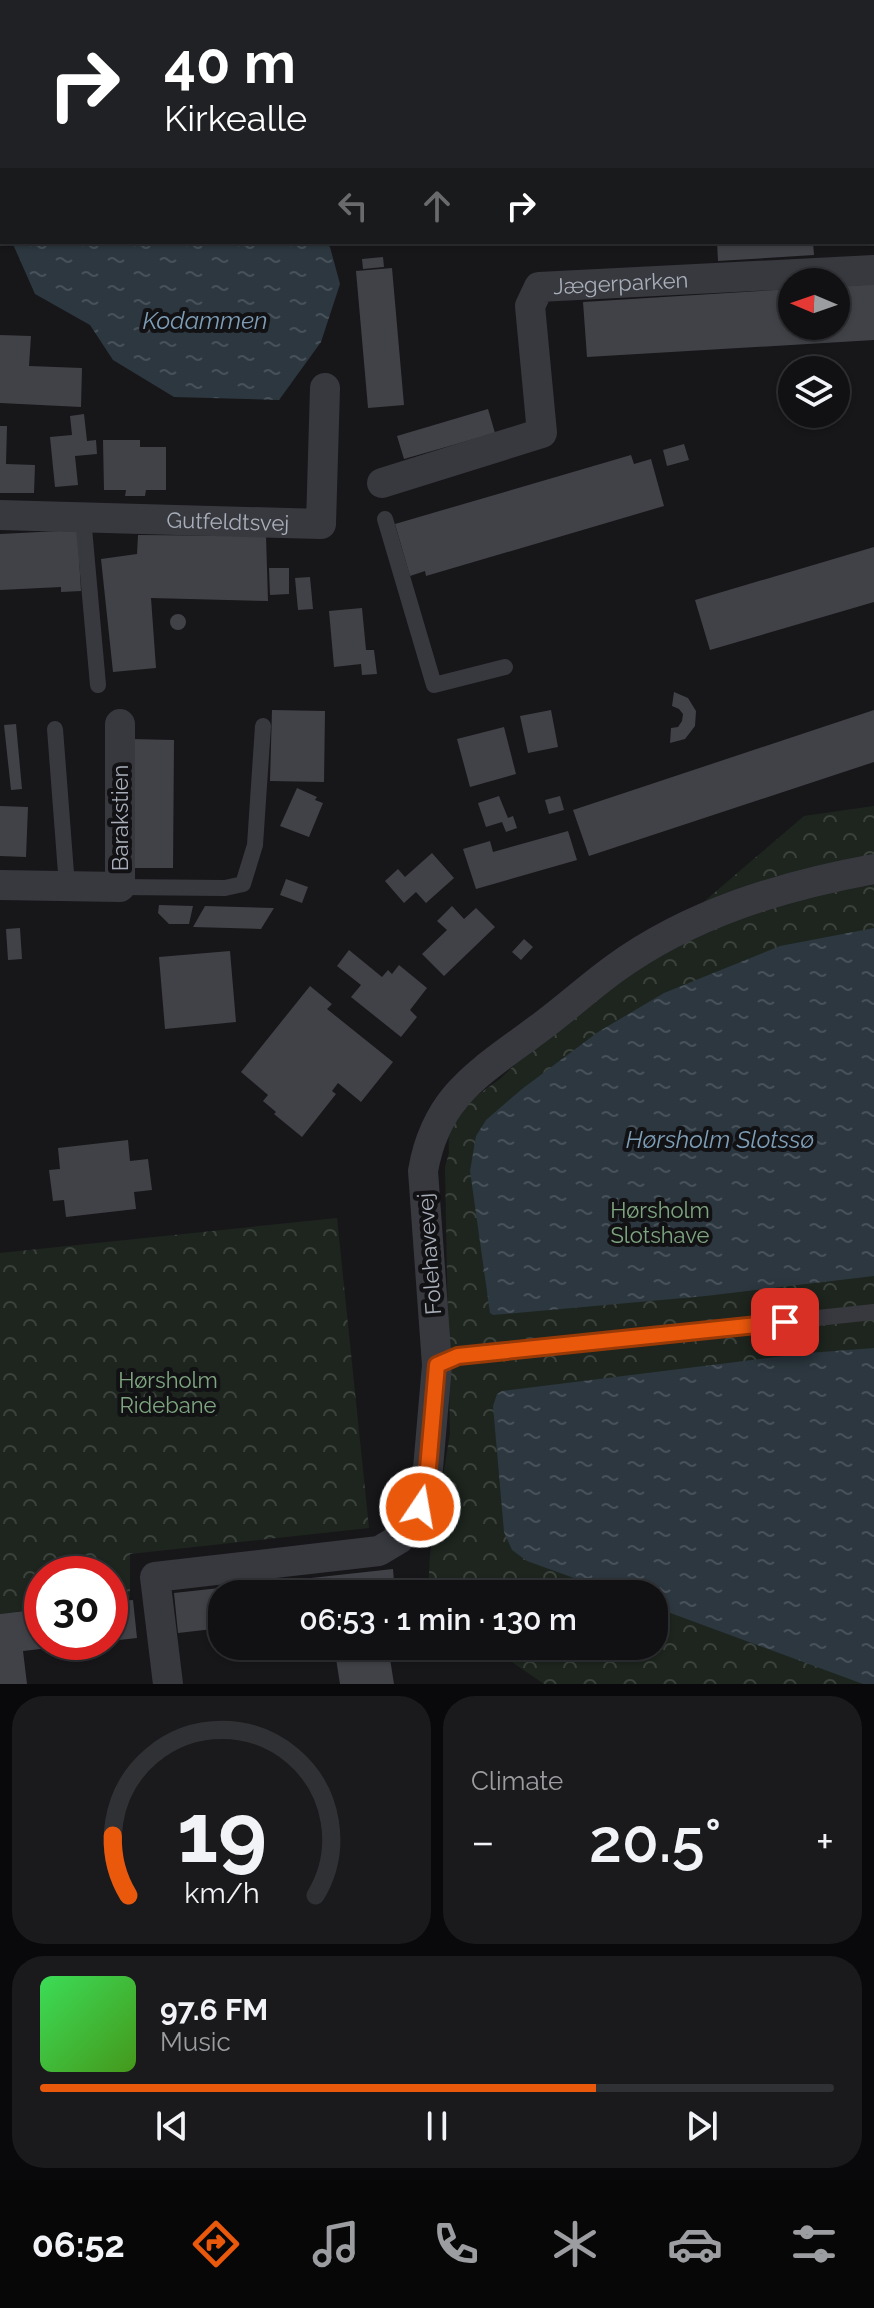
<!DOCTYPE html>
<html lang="en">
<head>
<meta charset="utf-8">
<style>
  :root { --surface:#111114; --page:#1a1a1d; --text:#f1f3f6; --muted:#9c9da0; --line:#303134; --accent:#ea580c }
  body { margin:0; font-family:Raleway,sans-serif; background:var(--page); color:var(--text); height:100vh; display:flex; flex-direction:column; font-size:30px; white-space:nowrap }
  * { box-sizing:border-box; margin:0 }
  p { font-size:26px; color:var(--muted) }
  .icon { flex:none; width:44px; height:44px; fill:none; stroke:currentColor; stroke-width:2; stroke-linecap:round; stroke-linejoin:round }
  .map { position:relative; height:1684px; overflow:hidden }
  .details { display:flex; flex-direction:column; gap:12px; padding:12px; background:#09090b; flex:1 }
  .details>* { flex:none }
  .guide { position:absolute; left:0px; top:0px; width:874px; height:244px; box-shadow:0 2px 6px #0004,0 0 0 2px var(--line); background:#202124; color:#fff; overflow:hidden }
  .needle { width:52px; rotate:272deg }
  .tools { position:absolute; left:778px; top:268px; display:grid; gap:16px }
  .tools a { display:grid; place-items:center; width:72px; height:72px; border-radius:50%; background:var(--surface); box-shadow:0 2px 6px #0004,0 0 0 2px var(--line); font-size:40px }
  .speed { position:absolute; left:24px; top:1556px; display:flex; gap:16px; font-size:40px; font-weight:700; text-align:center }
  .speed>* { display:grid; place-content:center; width:104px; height:104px; border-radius:50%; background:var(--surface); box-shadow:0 2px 6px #0004,0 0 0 2px var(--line); line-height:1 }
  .speed .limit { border:12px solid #d22; background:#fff; color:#111 }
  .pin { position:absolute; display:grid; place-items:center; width:68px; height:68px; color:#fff; margin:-34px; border-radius:16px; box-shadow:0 4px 12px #0006 }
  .me { position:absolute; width:88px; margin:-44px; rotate:12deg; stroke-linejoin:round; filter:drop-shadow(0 0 6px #0008) }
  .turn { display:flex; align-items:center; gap:28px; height:168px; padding:0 32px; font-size:36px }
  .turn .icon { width:104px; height:104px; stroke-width:2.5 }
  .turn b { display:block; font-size:56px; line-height:68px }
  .lanes { display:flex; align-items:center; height:76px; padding:0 32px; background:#0003; justify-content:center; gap:40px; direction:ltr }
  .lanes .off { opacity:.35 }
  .big { font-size:60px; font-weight:600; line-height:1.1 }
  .details .widget { flex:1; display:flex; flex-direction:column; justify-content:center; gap:12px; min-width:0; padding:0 28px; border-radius:32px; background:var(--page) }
  .details .dial { align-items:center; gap:0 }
  .dial svg { height:208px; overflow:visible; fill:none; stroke:var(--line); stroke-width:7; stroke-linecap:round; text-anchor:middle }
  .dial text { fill:var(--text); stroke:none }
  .song { display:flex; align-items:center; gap:24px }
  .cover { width:96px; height:96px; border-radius:12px; background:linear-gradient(135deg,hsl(130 70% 55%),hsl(100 70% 35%)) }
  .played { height:8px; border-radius:4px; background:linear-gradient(90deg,var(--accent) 70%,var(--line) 70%) }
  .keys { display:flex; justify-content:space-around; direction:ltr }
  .heat { display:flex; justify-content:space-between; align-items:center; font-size:44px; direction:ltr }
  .details .tiles { flex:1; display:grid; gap:12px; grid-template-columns:1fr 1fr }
  .widget:last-child { grid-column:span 2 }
  .trip { position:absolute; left:208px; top:1580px; width:460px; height:80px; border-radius:32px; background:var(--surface); box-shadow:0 2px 6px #0004,0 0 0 2px var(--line); font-weight:600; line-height:80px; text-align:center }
  .tab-bar { display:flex; height:128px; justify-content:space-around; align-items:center; background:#070708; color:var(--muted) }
  .tab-bar .icon { width:56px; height:56px }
  .tab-bar .selected { color:var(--accent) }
  .tab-bar b { font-size:36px; color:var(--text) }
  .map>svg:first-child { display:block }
  .park { fill:url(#park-crowns) }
  .water { fill:url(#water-ripples) }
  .building { fill:#414247 }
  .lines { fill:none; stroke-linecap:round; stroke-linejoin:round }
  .lane { stroke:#38393f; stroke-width:16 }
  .street { stroke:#38393f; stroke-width:30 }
  .route-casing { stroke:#983908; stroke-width:20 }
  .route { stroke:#ea580c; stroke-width:14 }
  .labels { text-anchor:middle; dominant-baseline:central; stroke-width:8; stroke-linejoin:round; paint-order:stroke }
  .street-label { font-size:22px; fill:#a9afba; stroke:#121215 }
  .park-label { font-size:22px; fill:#7fa680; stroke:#121215 }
  .water-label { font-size:24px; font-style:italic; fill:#7e9eb7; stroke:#121215 }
</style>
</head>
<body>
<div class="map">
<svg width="874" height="1684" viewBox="0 0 874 1684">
  <defs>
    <pattern id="park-crowns" width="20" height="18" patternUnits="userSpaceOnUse" patternTransform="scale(2)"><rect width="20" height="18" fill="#1d251e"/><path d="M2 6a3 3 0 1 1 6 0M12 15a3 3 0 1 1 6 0" fill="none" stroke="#3b423d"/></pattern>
    <pattern id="water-ripples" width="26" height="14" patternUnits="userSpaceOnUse" patternTransform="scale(2)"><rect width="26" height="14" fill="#2c373f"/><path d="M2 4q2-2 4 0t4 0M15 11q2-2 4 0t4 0" fill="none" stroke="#485159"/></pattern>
  </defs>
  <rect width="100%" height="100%" fill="#17171a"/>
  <path class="park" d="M874,806v878h-330l-55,-38h165v-52h-226l2,-40 20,-120 -5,-267 4,-14 -1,-37 52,-37 27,-26 277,-237z
    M337,1218l32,310 -239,26v43l-20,3v-26h-68v34l-42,6v-361z"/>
  <path class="water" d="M12,242h312l6,5 10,37 -19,58 -42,58 -105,-3 -61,-37 -23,-35 -55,-31z
    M874,928v348l-168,20 -213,19 -3,-2 -20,-142 6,-35 10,-16 36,-31 76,-57 66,-39 116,-47z
    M874,1348v336h-11l-209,-77v-13h-36l-91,-33 -15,-11 -8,-18 -11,-126 4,-12 5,-3 306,-38z"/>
  <path class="building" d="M717,242h96l1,13 -96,6z
    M383,257l1,10 -21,2 -1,-10z
    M392,268l12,137 -36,3 -12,-137z
    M874,284v56l-287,17 -4,-55 209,-13v37h44v-39z
    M0,335l31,1 -2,30 53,2 -1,39 -81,-4z
    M488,409l7,24 -91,26 -7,-23z
    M84,414l3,27 9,-1 1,14 -22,2 3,29 -23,2 -5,-50 22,-2 -2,-19z
    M0,426h7l-1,38 29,1 -1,28h-34z
    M103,440h37v7h26v43h-20l-1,6h-20l1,-6h-22z
    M684,444l5,16 -22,6 -4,-16z
    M631,455l3,9 17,-5 13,47 -238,70 -1,-5 -15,5 -15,-52z
    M77,523l4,68 -20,1v-5l-61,3v-56l59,-3z
    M138,535l128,1 2,65 -117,-3 5,70 -43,4 -12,-113 36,-5z
    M874,547v55l-164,48 -15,-50z
    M269,568h20v26l-19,1z
    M310,577l3,32 -15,1 -3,-32z
    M362,608l4,42h8l3,24 -15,1 -1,-11 -27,3 -5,-56z
    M170 622a8 8 0 1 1 16 0a8 8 0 1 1-16 0Z
    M674,692l14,6 8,13 -1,15 -10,13 -15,4 1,-15 7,-1 4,-6 1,-7 -4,-5 -7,-3z
    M272,710l53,1 -1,71 -54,-1z
    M551,710l7,37 -30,6 -8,-37z
    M874,710v52l-285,94 -16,-46z
    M16,724l6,65 -11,1 -7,-65z
    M504,727l12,47 -46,13 -13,-48z
    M131,739l43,1 -1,128h-43z
    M297,788l20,9 -2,3 8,3 -14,34 -29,-11z
    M499,796l9,22 5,-2 4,12 -11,4 -4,-10 -16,5 -8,-24z
    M560,796l4,14 -15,4 -4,-14z
    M0,806l28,1 -2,50 -26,-1z
    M568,831l9,29 -101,29 -13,-40 27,-8 3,11z
    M432,853l22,25 -28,25 -10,-11 -12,11 -19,-22 13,-12 7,8z
    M286,879l22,8 -6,16 -22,-8z
    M159,905l34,1 -4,18h-20l-11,-11z
    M205,906l69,2 -13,21 -68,-2z
    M452,906l12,13 12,-11 19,19 -51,49 -22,-22 25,-24 -10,-9z
    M20,928l2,31 -14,1 -2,-31z
    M524,939l9,8 -12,13 -9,-8z
    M349,950l33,27 6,-7 4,4 7,-9 28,23 -17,22 7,7 -16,20 -50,-40 10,-12 -24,-19z
    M230,951l6,71 -71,7 -6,-72z
    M310,986l22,18 -5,5 66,53 -32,40 -23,-19 -6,8 4,3 -34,43 -28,-23 2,-2 -13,-11 5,-6 -27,-23z
    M128,1140l2,21 18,-2 4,31 -18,2 2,17 -70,8 -2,-17 -11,1 -4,-31 11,-1 -2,-21z
    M393,1569l2,25h-173v34l-44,5 -4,-40z
    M133,1600l4,38 -27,3v-39z
    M42,1609v33h42v2l-61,7 4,33h-27v-70z
    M334,1646h54l6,38h-54z"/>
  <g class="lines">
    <path class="lane" d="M83,517l15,168
      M385,519l49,166 71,-18
      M55,729l12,157
      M120,887l105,1 18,-4 12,-39 8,-119
      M437,1365l21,-9 416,-44"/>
    <g class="street">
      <path d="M558,0l7,2"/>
      <path d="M616,2l10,-2"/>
      <path id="s1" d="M382,483l160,-50 -12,-127 9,-19 335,-17"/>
      <path id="s2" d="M0,515l321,9 4,-136"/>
      <path d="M0,885l120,2v-163"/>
      <path d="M168,1684l-13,-107 224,-26 20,-12 11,-13 10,-19 7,-27 10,-115 -14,-194c13,-76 58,-99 115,-142 26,-19 50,-41 76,-60 77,-56 168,-83 260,-100"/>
    </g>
  </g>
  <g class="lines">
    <defs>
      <path id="route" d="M420,1507l7,-27 10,-115 21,-9 327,-34"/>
    </defs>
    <use href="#route" class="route-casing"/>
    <use href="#route" class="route"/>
  </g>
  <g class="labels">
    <g class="street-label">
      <text stroke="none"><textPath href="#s1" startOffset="398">Jægerparken</textPath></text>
      <text stroke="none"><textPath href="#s2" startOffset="228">Gutfeldtsvej</textPath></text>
      <text transform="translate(120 818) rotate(-90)">Barakstien</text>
      <text transform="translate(429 1254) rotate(-94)">Folehavevej</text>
    </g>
    <g class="park-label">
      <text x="660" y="1210">Hørsholm<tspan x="660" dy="25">Slotshave</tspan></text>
      <text x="168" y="1380">Hørsholm<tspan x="168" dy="25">Ridebane</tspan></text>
    </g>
    <g class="water-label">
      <text x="205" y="320">Kodammen</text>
      <text x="720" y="1139">Hørsholm Slotssø</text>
    </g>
  </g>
</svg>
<div class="tools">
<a><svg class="needle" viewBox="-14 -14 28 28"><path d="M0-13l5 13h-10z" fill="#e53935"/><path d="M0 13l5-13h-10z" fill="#9c9da0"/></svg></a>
<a><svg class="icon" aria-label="layers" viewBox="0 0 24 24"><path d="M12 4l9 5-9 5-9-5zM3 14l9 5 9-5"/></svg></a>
</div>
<div class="speed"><div class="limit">30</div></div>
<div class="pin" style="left:785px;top:1322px;background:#d93025"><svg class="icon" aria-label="arrive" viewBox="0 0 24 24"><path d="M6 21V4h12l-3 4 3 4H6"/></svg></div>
<svg class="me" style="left:420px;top:1507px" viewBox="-20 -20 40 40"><circle r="17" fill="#ea580c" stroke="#fff" stroke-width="3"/><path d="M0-11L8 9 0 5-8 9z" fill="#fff"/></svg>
<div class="trip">06:53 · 1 min · 130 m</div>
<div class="guide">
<div class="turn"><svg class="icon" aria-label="right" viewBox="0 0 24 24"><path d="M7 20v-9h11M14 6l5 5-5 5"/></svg><div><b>40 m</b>Kirkealle</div></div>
<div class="lanes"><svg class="icon off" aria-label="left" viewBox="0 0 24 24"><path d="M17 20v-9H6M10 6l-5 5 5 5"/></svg><svg class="icon off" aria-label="ahead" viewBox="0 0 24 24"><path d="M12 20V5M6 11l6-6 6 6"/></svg><svg class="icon" aria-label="right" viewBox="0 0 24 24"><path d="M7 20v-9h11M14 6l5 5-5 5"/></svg></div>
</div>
</div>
<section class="details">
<div class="tiles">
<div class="widget dial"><svg viewBox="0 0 100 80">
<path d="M14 69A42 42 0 1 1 86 69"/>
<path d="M14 69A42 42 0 0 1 8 46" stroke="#ea580c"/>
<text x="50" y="56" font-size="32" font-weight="700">19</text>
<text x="50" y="72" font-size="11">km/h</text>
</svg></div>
<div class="widget"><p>Climate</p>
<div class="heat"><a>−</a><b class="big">20.5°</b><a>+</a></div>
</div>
<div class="widget">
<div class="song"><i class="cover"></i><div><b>97.6 FM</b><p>Music</p></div></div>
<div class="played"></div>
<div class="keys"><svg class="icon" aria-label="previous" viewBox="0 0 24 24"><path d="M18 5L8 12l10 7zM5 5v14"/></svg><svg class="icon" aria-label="pause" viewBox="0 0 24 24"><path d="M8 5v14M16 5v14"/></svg><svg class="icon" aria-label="next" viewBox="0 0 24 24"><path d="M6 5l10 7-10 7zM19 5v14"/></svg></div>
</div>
</div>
</section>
<nav class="tab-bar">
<b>06:52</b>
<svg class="icon selected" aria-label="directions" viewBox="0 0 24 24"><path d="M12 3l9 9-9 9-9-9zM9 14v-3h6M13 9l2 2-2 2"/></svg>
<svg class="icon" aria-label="music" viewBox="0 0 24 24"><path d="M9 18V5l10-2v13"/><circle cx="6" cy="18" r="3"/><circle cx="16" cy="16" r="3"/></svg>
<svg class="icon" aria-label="phone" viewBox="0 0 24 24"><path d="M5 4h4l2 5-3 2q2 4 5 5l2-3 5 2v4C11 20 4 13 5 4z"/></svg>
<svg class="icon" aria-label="climate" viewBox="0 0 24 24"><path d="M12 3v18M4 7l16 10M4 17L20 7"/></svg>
<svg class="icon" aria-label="car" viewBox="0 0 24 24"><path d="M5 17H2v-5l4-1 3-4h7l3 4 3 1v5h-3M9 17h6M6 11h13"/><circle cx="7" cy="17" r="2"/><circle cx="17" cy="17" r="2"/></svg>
<svg class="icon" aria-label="filters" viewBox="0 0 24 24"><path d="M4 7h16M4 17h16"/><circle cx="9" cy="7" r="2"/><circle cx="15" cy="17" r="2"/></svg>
</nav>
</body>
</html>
